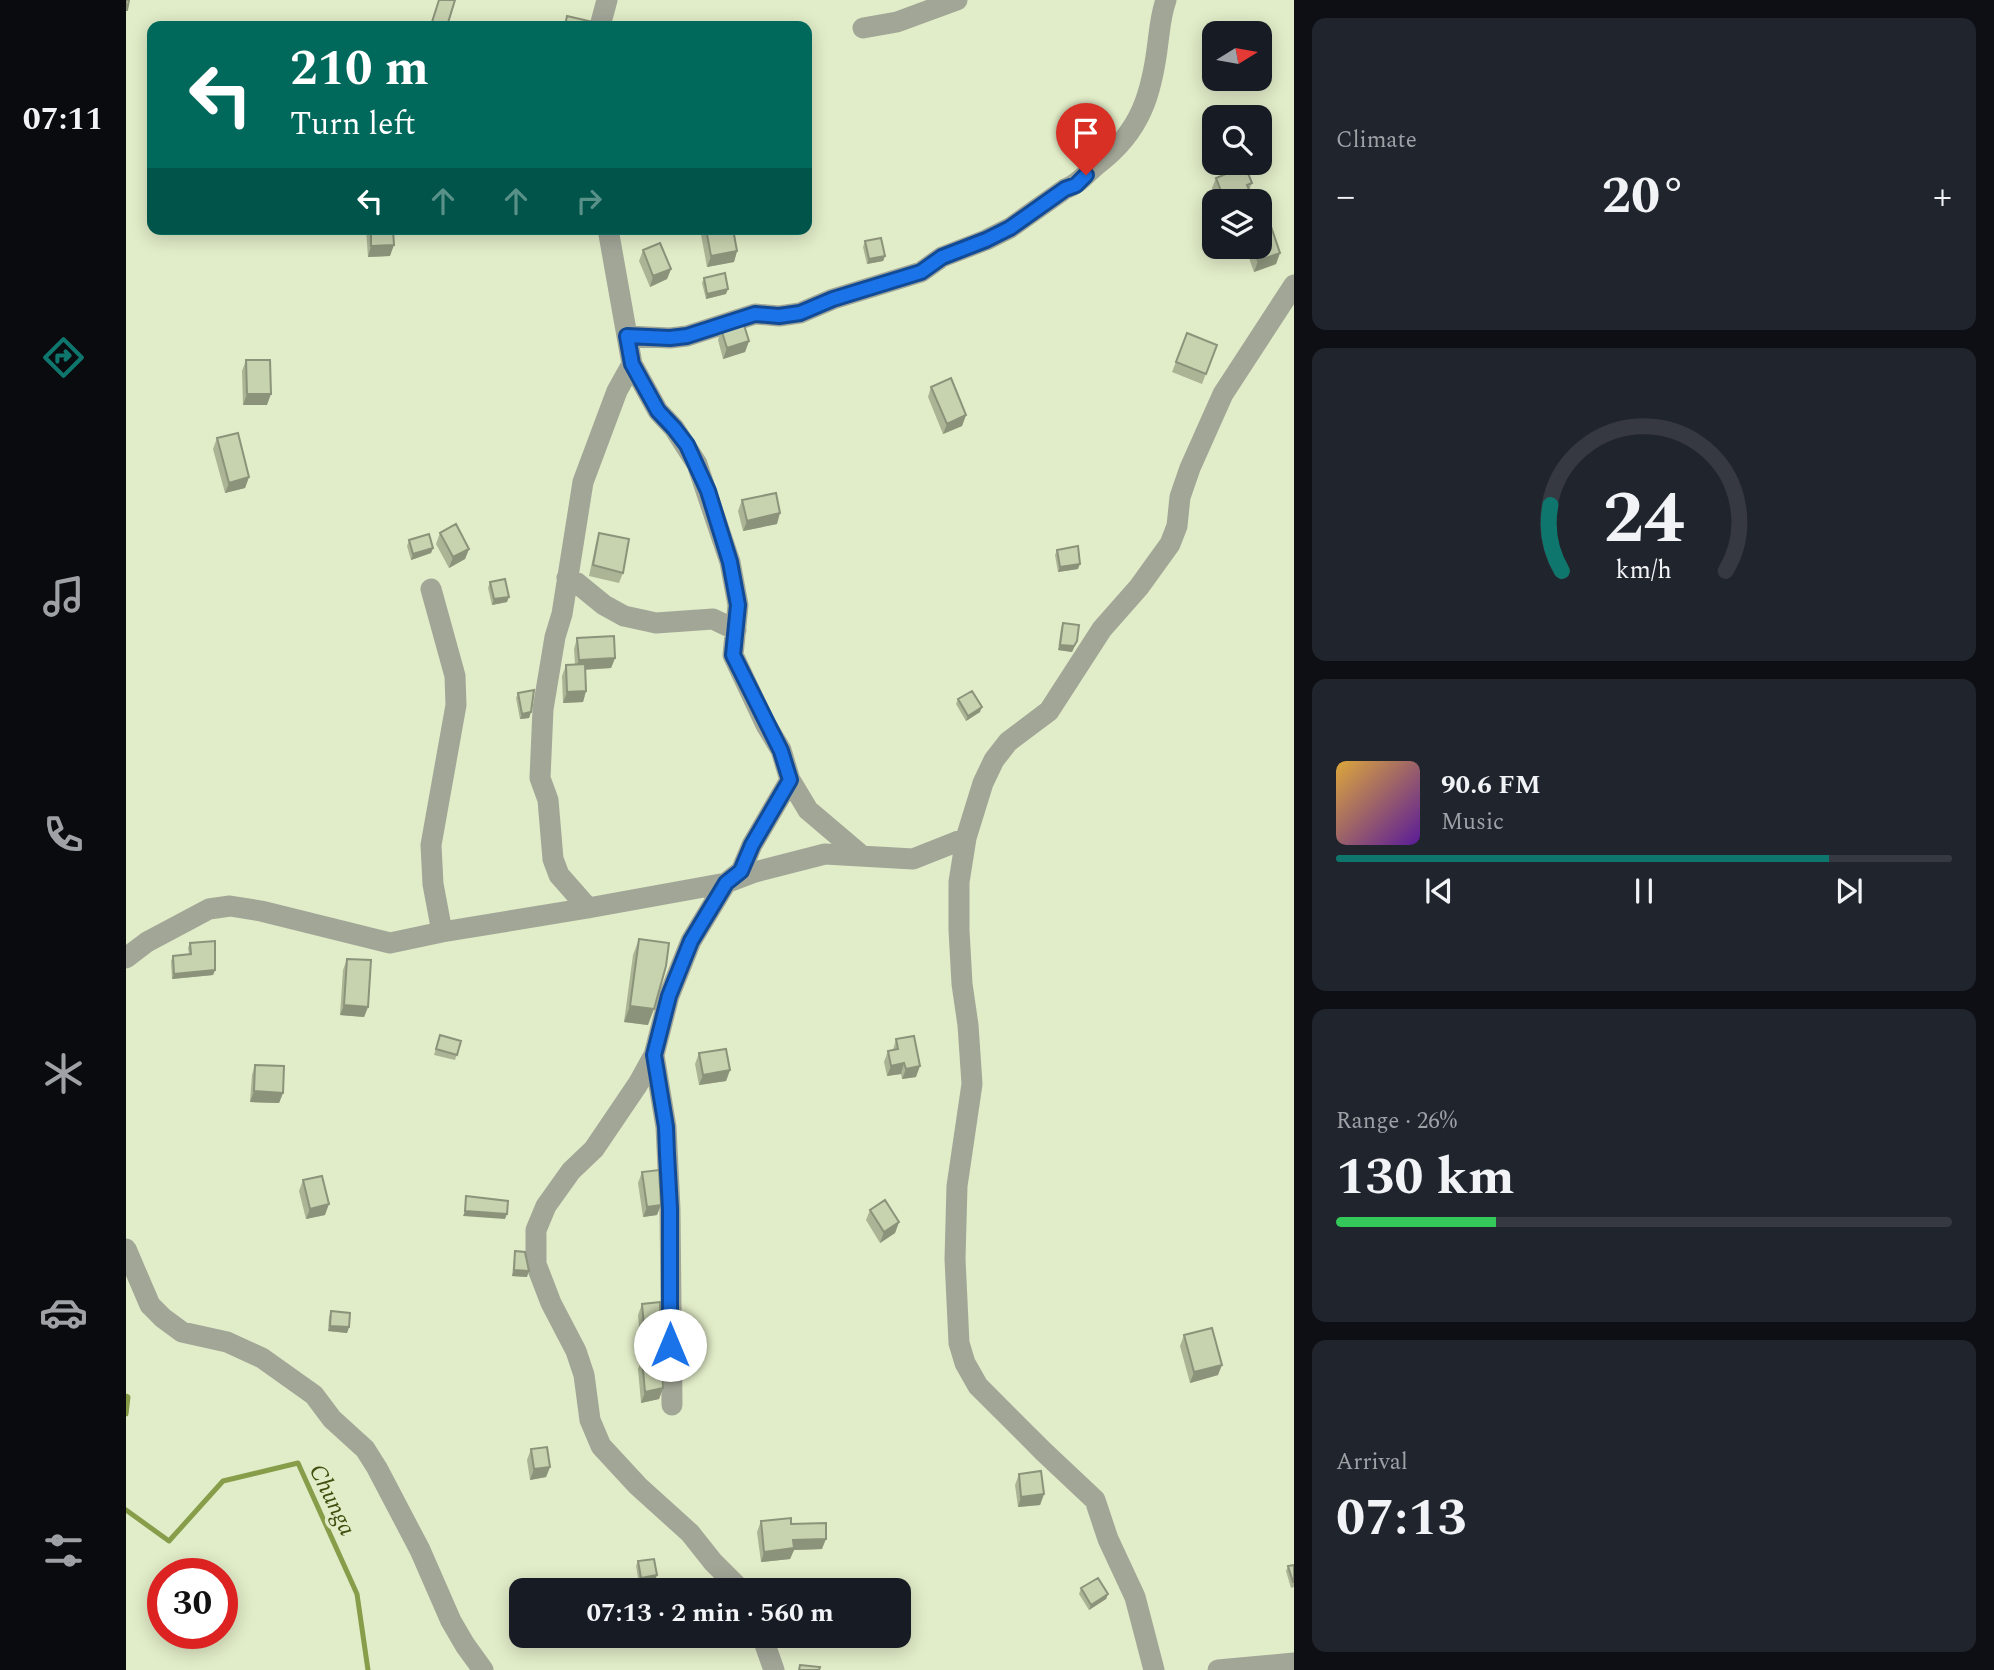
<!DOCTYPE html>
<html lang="en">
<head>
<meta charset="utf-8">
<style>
  :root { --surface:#171b24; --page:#20242c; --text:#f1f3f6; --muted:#9ea1a6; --line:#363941; --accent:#0f766e }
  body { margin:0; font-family:Spectral,serif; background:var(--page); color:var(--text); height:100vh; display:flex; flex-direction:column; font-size:26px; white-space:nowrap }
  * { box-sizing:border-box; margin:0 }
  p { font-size:23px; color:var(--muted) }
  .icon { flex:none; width:38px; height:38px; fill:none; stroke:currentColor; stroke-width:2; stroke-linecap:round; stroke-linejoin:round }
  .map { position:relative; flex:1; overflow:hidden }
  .side { display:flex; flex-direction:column; gap:18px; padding:18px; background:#0d0f14; width:700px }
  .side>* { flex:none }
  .banner { position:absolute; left:21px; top:21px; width:665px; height:214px; border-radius:14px; box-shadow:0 4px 18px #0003; background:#00695c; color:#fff; overflow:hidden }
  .needle { width:46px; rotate:79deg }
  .buttons { position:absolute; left:1076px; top:21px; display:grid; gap:14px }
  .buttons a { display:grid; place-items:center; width:70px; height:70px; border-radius:14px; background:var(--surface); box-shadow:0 4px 18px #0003; font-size:35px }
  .speed { position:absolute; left:21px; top:1558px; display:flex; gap:14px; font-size:35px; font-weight:700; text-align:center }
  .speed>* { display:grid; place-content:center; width:91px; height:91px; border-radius:50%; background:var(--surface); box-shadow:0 4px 18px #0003; line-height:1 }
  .speed .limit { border:10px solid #d22; background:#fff; color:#111 }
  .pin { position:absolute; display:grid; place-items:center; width:60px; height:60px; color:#fff; margin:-72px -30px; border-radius:50% 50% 50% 0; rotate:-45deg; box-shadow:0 0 7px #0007 }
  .pin .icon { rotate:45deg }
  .me { position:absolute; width:77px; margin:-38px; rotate:0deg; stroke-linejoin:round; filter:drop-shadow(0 0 5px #0008) }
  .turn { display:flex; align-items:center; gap:24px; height:147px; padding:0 28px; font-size:32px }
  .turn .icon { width:91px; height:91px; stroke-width:2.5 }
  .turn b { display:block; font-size:49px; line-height:60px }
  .lanes { display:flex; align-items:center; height:66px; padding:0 28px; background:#0003; justify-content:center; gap:35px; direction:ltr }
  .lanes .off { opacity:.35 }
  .big { font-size:52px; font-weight:700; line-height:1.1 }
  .side .tile { flex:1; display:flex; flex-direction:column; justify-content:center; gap:10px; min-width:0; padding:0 24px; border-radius:14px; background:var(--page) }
  .side .dial { align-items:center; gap:0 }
  .dial svg { height:182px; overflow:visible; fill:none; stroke:var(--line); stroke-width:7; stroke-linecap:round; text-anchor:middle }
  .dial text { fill:var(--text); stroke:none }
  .song { display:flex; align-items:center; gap:21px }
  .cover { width:84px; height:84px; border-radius:10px; background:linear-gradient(135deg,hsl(40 70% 55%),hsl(270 70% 35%)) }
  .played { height:7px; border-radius:4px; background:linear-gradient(90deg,var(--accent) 80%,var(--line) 80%) }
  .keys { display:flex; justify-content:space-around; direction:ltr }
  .heat { display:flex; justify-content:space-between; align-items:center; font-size:38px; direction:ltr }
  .charge { height:10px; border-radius:5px; background:linear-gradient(90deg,#34c759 26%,var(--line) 0) }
  .trip { position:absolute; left:383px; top:1578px; width:402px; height:70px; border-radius:14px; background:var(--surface); box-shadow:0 4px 18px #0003; font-weight:700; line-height:70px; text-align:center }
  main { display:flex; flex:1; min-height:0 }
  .dock { display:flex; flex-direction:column; width:126px; justify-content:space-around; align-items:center; background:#090b0e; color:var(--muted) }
  .dock .icon { width:49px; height:49px }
  .dock .selected { color:var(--accent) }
  .dock b { font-size:32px; color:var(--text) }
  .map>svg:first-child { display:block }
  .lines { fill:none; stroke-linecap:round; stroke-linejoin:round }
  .stream { stroke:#889d49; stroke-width:5 }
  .street { stroke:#a1a697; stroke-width:21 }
  .wall { fill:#abb596 }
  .shaded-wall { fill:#8b937a }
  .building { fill:#c7d2af; stroke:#8b937a; stroke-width:2 }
  .route-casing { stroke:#114b97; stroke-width:18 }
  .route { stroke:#1a73e8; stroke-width:12 }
  .labels { text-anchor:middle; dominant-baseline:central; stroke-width:7; stroke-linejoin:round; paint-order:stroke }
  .water-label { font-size:24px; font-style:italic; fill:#404e0e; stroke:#e1ecc8 }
</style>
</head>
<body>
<main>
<nav class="dock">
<b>07:11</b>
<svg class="icon selected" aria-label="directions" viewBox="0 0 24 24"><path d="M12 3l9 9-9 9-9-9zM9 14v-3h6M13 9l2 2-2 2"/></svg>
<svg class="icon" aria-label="music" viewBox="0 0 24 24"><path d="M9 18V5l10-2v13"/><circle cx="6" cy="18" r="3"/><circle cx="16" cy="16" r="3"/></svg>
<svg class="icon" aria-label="phone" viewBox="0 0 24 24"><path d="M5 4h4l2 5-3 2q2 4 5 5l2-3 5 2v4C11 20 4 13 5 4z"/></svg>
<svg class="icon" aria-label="climate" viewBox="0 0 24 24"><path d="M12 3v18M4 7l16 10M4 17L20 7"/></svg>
<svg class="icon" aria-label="car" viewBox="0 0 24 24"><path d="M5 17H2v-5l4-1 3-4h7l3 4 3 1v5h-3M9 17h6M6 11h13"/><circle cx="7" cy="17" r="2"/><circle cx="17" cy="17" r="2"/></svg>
<svg class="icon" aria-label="filters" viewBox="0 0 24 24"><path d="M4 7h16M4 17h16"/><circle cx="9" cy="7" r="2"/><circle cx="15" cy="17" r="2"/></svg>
</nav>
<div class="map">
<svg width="1168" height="1670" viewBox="0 0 1168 1670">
  <rect width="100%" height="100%" fill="#e1ecc8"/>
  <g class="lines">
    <path class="stream" d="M0,1396l2,1 -2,17
      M0,1510l43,31 54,-60 75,-18 59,131 11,76"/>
    <path class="street" d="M474,26l7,-26
      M737,28l34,-6 60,-22
      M482,229l24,135 26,47 16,17 23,36 33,98 8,43 -5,50 33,70 15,25 9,30 18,30 53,45
      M501,336l43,2 17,-2 68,-22 24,2 21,-3 33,-14 88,-27 21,-15 44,-17 24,-12 55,-39c15,-5 22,-17 34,-26 42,-32 53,-70 59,-121 2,-15 3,-28 8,-42
      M441,578l10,5 27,22 20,11 32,7 57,-4 23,11
      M305,589l24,87 1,29 -25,140 2,39 9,48
      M840,838l-7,44v48l3,54 6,41 4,59 -15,102 -2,73 4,84 6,20 13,23 66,66 51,48 13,39 27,58 19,73
      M462,908l-29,-33 -6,-16 -5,-59 -8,-22 3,-69 12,-72 7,-23 21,-132 34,-91 15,-27
      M0,958l21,-16 62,-33 21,-3 31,5 129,32 52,-11 146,-24 138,-25 29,-11 70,-18 88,5 53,-21 17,-55 11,-23 14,-18 41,-31 53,-82 37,-42 31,-43 7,-18 3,-29 10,-29 33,-74 71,-109
      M528,1055l-16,29 -44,65 -23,22 -25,35 -10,24v34l15,39 25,48 8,24 6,45 11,26 37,40 52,47 23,29 29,29
      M0,1249l24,56 13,13 19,14 45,10 35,16 52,37 18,24 33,30 12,19 43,82 31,71 14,24 18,25
      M546,1405l-2,-196 -4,-82 -12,-72 15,-59 22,-55 35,-58 15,-12 11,-26 38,-65
      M636,1636l12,34
      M1092,1670l76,-7"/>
  </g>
  <path class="wall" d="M313,0l8,26h-17z
    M1090,178l36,5 -3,7 5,11h-37l-5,-13z
    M240,229h27l-3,27 -22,1z
    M574,229h33l4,22 -3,11 -27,5z
    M739,241l20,15 -2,5 -16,3 -4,-17z
    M1119,247h15l20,6 -4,11 -22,8z
    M517,250l28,19 -4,10 -17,8 -11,-26z
    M578,278l22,16 -20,5 -4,-16z
    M595,329l28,12 -4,11 -22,7 -5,-19z
    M1061,333l30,12 -15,39 -30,-12z
    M120,360l21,45h-24l-1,-34z
    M805,387l35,28 -4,11 -19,8 -15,-37z
    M91,438l32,39 -4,11 -20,5 -12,-44z
    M616,500l35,24 -34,7 -5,-20z
    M314,533l29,16 -4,10 -16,9 -13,-24z
    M473,533l24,40 -4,10 -30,-7 7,-33z
    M283,540l24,8 -2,5 -20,7 -4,-14z
    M931,550l21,19 -20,3 -3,-17z
    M364,582l17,20 -15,3 -4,-17z
    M937,623l14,18 -5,11 -14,-2 3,-22z
    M451,638l38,20 -4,10 -26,2 1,21 -3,11 -20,1 -1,-27 4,-11 9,-1 -1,-15z
    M392,693l13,19 -2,6 -9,1 -4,-21z
    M832,699l22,13 -14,9 -10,-17z
    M513,939l9,86 -24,-3 9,-67z
    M64,943l25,27 -2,5 -41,4 -1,-18 2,-5 16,-2 -1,-6z
    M221,959l21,48 -4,10 -24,-2 3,-45z
    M314,1035l21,6 -6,19 -21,-5z
    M770,1039l20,38 -14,2 -1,-5 -14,2 -3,-14 4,-11 5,-1z
    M573,1053l31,17 -4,11 -27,4 -4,-21z
    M129,1065l28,28 -4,10 -29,-1 2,-27z
    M516,1172l15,43 -14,2 -5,-34z
    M177,1180l22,35 -19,4 -7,-28z
    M744,1210l29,12 -4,11 -15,10 -14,-23z
    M389,1251l12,26 -15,-1 2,-19z
    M516,1304l21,84 -4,11 -18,4 -3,-34 4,-11 -4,-43z
    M205,1311l18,16 -2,6 -19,-2 1,-14z
    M1058,1335l34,40 -28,8 -10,-37z
    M405,1449l19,18 -4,10 -16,3 -3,-20z
    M893,1474l25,20 -4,11 -22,2 -3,-22z
    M635,1521l30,3 31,25 -28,1 -4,9 -29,3 -4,-30z
    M512,1561l19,14 -2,5 -16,3 -3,-17z
    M1168,1565v22l-3,1 -5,-17 2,-5z
    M955,1588l27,6 -2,5 -17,11 -10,-16z"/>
  <path class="shaded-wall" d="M268,245l-4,11 -22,1 3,-11z
    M611,251l-3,11 -27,5 4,-11z
    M1154,253l-4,11 -22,8 4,-11z
    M759,256l-2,5 -16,3 2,-5z
    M545,269l-4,10 -17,8 3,-11z
    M602,289l-2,5 -20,5 1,-5z
    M623,341l-4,11 -22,7 4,-11z
    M121,394h24l-4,11h-24z
    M840,415l-4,11 -19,8 4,-10z
    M123,477l-4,11 -20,5 4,-10z
    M654,513l-3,11 -34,7 4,-10z
    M307,548l-2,5 -20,7 2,-6z
    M343,549l-4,10 -16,9 4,-11z
    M954,564l-2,5 -20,3 2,-5z
    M383,597l-2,5 -15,3 2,-6z
    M951,641l-5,11 -14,-2 2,-5z
    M489,658l-4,10 -36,2 4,-10z
    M460,691l-3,11 -20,1 4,-11z
    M856,707l-2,5 -14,9 2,-5z
    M405,712l-2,6 -9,1 2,-5z
    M89,970l-2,5 -41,4 2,-5z
    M218,1005l24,2 -4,10 -24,-2z
    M504,1006l24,3 -6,16 -24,-3z
    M778,1063l-3,11 -14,2 4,-10z
    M794,1066l-4,11 -14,2 4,-10z
    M604,1070l-4,11 -27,4 4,-10z
    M128,1091l29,2 -4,10 -29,-1z
    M203,1204l-4,11 -19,4 4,-10z
    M535,1205l-4,10 -14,2 4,-10z
    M339,1211l42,3 -2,5 -42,-3z
    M773,1222l-4,11 -15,10 4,-11z
    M388,1270l15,1 -2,6 -15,-1z
    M204,1326l19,1 -2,6 -19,-2z
    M1096,1365l-4,10 -28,8 4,-11z
    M537,1388l-4,11 -18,4 4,-11z
    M424,1467l-4,10 -16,3 4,-11z
    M918,1494l-4,11 -22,2 3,-10z
    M700,1539l-4,10 -28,1 -4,9 -29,3 3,-10 29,-12z
    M531,1575l-2,5 -16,3 2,-5z
    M982,1594l-2,5 -17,11 2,-5z"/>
  <path class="building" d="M0,0h3l-2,10h-1z
    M313,0h16l-8,26 -15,-4z
    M441,16l26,6 -1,4h-27z
    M1119,166l7,17 -5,2 7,16h-29l-9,-23z
    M1140,212l14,41 -22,8 -5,-14h7v-33z
    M245,229h22l1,16 -23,1z
    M580,229h27l4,22 -26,5z
    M755,238l4,18 -16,3 -4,-18z
    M534,243l11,26 -18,7 -10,-26z
    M599,273l3,16 -21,5 -3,-16z
    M617,322l6,19 -22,7 -6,-19z
    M1061,333l30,12 -11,29 -30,-12z
    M120,360h24l1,34h-24z
    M825,378l15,37 -19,9 -16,-37z
    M112,433l11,44 -20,6 -12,-45z
    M650,493l4,20 -33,8 -5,-21z
    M330,524l13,25 -16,8 -13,-24z
    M473,533l30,6 -6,34 -30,-8z
    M303,534l4,14 -20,6 -4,-14z
    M952,546l2,18 -20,3 -3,-17z
    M379,579l4,18 -15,2 -4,-17z
    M937,623l16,2 -2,16 -3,5 -14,-1z
    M488,636l1,22 -36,2 -2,-22z
    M459,664l1,27 -19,1 -1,-27z
    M408,690l-3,22 -9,2 -4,-21z
    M846,691l10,16 -14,9 -10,-17z
    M513,939l30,4 -3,23 -12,43 -24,-3z
    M89,941v29l-41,4 -1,-18 18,-2 -1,-11z
    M221,959l24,1 -3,47 -24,-2z
    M314,1035l21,6 -4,14 -21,-6z
    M788,1036l6,30 -14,3 -2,-6 -13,3 -3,-15 10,-2 -2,-10z
    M600,1049l4,21 -27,5 -4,-22z
    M129,1065l29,1 -1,27 -29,-2z
    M533,1170l2,35 -14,2 -5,-35z
    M196,1176l7,28 -19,5 -7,-29z
    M340,1196l42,5 -1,13 -42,-3z
    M759,1200l14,22 -15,10 -14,-22z
    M389,1251l10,1 4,19 -15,-1z
    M534,1302l3,86 -18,4 -3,-34 5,-1 -5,-53z
    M205,1311l19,2 -1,14 -19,-1z
    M1086,1328l10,37 -28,7 -10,-37z
    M421,1447l3,20 -16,2 -3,-20z
    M915,1471l3,23 -23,3 -2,-23z
    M665,1518v6l35,-1v16l-33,1 1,8 -30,4 -3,-31z
    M528,1559l3,16 -16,3 -3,-17z
    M1168,1565v17h-1l-5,-16z
    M972,1578l10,16 -17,11 -10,-17z
    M674,1665l20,2 -1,3h-20z"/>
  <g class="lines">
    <defs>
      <path id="route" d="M544,1345v-136l-3,-55 -1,-27 -12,-72 15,-59 22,-55 35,-58 15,-12 11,-26 38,-65 -9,-29 -48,-96 5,-50 -8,-43 -22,-71 -21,-46 -13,-17 -16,-17 -26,-47 -5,-28 43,2 17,-2 68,-22 24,2 21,-3 33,-14 88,-27 21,-15 44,-17 24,-12 55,-39 11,-4 10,-10"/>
    </defs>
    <use href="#route" class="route-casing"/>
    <use href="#route" class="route"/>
  </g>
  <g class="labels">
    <g class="water-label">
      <text transform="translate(206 1500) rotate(64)">Chunga</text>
    </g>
  </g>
</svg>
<div class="buttons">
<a><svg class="needle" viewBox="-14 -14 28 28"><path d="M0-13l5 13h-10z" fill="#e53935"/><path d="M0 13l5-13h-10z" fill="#9ea1a6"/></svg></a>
<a><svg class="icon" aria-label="search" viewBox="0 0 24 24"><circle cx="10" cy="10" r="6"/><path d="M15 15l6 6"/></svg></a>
<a><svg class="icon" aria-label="layers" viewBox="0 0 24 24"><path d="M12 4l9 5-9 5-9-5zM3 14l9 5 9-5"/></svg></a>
</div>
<div class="speed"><div class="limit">30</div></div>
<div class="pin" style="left:960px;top:175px;background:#d93025"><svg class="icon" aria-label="arrive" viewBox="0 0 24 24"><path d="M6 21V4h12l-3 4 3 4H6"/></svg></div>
<svg class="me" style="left:544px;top:1345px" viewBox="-20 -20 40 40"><circle r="19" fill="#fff"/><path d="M0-13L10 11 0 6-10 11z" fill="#1a73e8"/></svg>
<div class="trip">07:13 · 2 min · 560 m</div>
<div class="banner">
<div class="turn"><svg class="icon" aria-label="left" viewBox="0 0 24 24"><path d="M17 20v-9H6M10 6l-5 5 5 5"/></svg><div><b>210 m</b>Turn left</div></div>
<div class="lanes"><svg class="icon" aria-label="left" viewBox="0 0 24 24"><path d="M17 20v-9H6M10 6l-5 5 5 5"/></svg><svg class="icon off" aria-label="ahead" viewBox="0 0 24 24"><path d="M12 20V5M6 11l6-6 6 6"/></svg><svg class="icon off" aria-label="ahead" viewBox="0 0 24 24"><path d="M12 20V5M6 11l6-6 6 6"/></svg><svg class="icon off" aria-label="right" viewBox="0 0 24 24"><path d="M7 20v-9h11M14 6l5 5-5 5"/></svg></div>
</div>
</div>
<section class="side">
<div class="tile"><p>Climate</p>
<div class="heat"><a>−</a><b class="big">20°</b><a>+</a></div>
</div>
<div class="tile dial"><svg viewBox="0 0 100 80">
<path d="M14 69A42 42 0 1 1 86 69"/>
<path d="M14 69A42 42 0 0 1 9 40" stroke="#0f766e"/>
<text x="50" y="56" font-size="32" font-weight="700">24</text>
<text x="50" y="72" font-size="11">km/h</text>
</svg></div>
<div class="tile">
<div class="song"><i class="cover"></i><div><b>90.6 FM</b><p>Music</p></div></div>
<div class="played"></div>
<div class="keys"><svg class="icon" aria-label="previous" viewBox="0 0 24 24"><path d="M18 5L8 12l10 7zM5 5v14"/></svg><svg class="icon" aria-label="pause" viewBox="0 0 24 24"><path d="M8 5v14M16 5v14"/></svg><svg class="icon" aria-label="next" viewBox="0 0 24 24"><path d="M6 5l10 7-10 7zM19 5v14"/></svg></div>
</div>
<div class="tile"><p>Range · 26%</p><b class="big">130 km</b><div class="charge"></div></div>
<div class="tile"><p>Arrival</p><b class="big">07:13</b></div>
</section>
</main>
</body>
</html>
